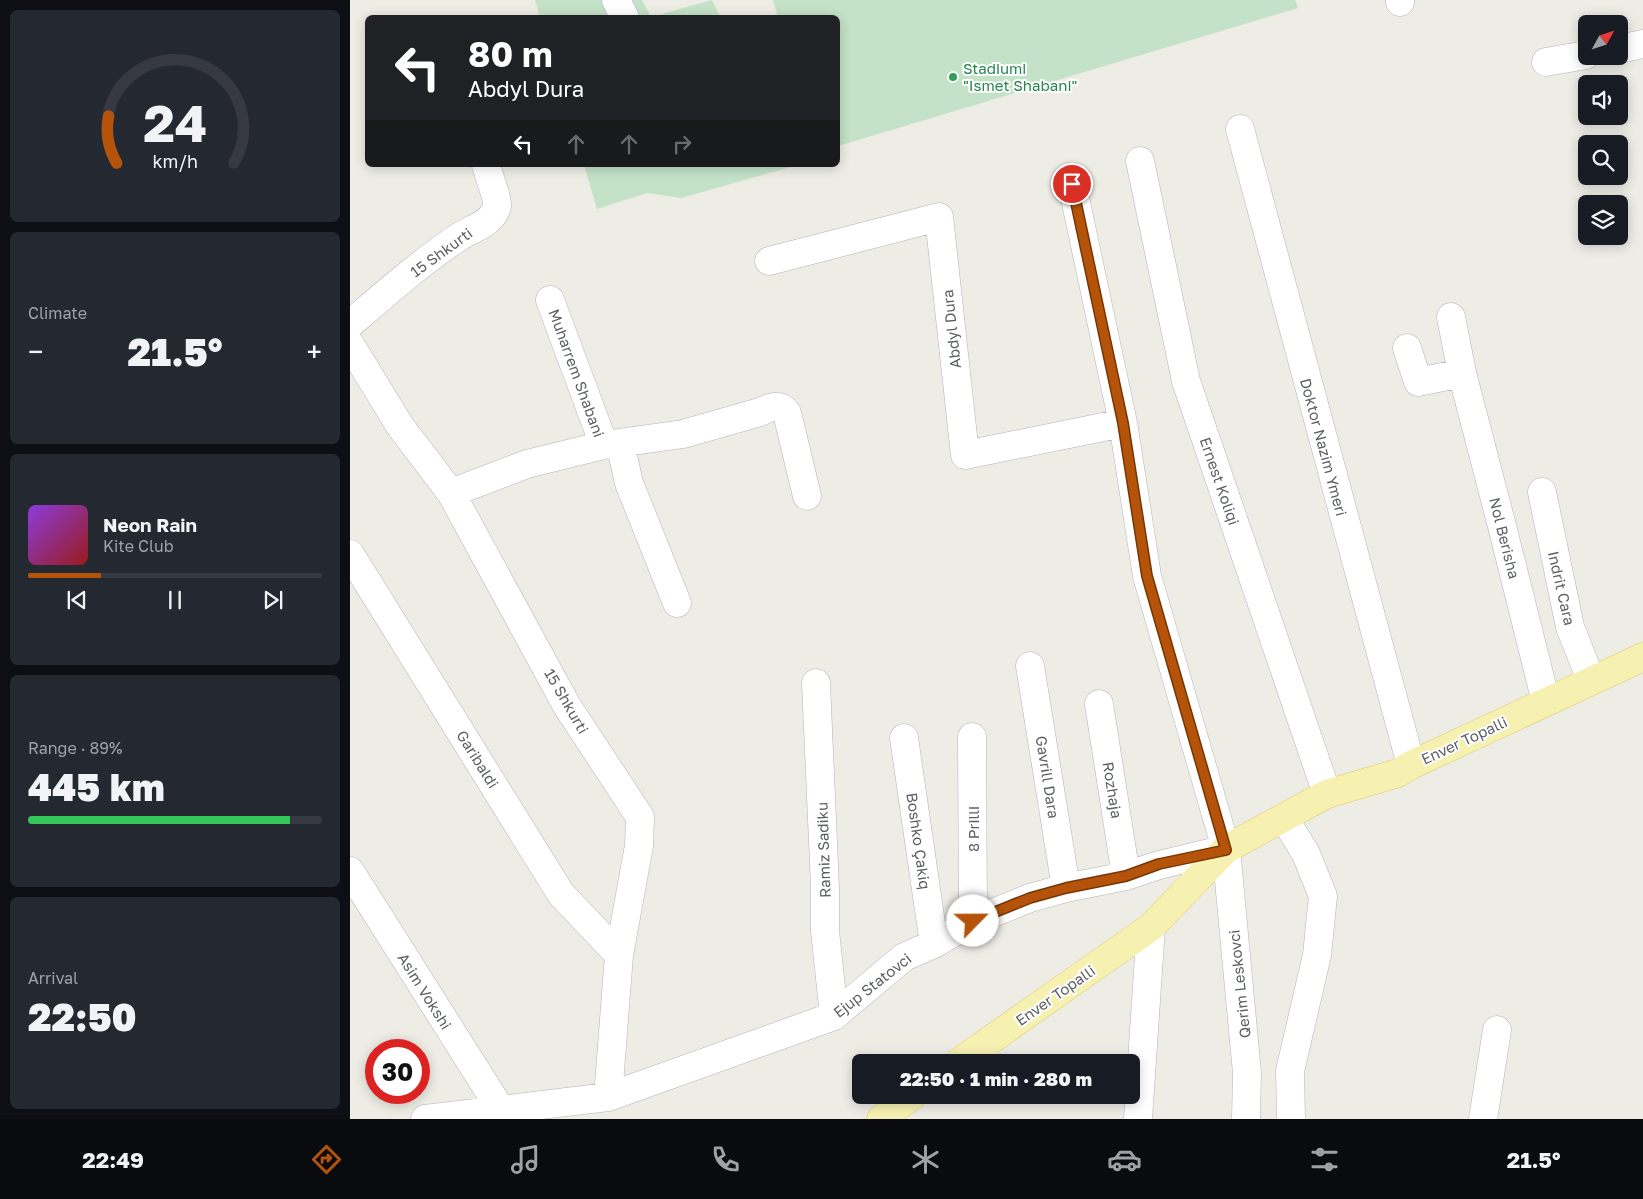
<!DOCTYPE html>
<html lang="en">
<head>
<meta charset="utf-8">
<style>
  :root { --surface:#171b24; --page:#242831; --text:#f1f3f6; --muted:#9ea1a6; --line:#363941; --accent:#b45309 }
  body { margin:0; font-family:"Golos Text",sans-serif; background:var(--page); color:var(--text); height:100vh; display:flex; flex-direction:column; font-size:19px; white-space:nowrap }
  * { box-sizing:border-box; margin:0 }
  p { font-size:16px; color:var(--muted) }
  .icon { flex:none; width:28px; height:28px; fill:none; stroke:currentColor; stroke-width:2; stroke-linecap:round; stroke-linejoin:round }
  .map { position:relative; flex:1; overflow:hidden }
  .drawer { display:flex; flex-direction:column; gap:10px; padding:10px; background:#0d0f14; width:350px }
  .drawer>* { flex:none }
  .top-card { position:absolute; left:15px; top:15px; width:475px; height:152px; border-radius:8px; box-shadow:0 2px 12px #0003; background:#202124; color:#fff; overflow:hidden }
  .needle { width:32px; rotate:50deg }
  .tools { position:absolute; left:1228px; top:15px; display:grid; gap:10px }
  .tools a { display:grid; place-items:center; width:50px; height:50px; border-radius:8px; background:var(--surface); box-shadow:0 2px 12px #0003; font-size:25px }
  .speed { position:absolute; left:15px; top:1039px; display:flex; gap:10px; font-size:25px; font-weight:700; text-align:center }
  .speed>* { display:grid; place-content:center; width:65px; height:65px; border-radius:50%; background:var(--surface); box-shadow:0 2px 12px #0003; line-height:1 }
  .speed .limit { border:8px solid #d22; background:#fff; color:#111 }
  .pin { position:absolute; display:grid; place-items:center; width:42px; height:42px; color:#fff; margin:-21px; border:2px solid #fff; border-radius:50%; box-shadow:0 1px 5px #0007 }
  .me { position:absolute; width:55px; margin:-28px; rotate:67deg; stroke-linejoin:round; filter:drop-shadow(0 0 4px #0008) }
  .turn { display:flex; align-items:center; gap:18px; height:105px; padding:0 20px; font-size:22px }
  .turn .icon { width:65px; height:65px; stroke-width:2.5 }
  .turn b { display:block; font-size:35px; line-height:42px }
  .lanes { display:flex; align-items:center; height:48px; padding:0 20px; background:#0003; justify-content:center; gap:25px; direction:ltr }
  .lanes .off { opacity:.35 }
  .big { font-size:38px; font-weight:800; line-height:1.1 }
  .drawer .tile { flex:1; display:flex; flex-direction:column; justify-content:center; gap:8px; min-width:0; padding:0 18px; border-radius:8px; background:var(--page) }
  .drawer .dial { align-items:center; gap:0 }
  .dial svg { height:130px; overflow:visible; fill:none; stroke:var(--line); stroke-width:7; stroke-linecap:round; text-anchor:middle }
  .dial text { fill:var(--text); stroke:none }
  .song { display:flex; align-items:center; gap:15px }
  .cover { width:60px; height:60px; border-radius:8px; background:linear-gradient(135deg,hsl(270 70% 55%),hsl(0 70% 35%)) }
  .played { height:5px; border-radius:2px; background:linear-gradient(90deg,var(--accent) 25%,var(--line) 25%) }
  .keys { display:flex; justify-content:space-around; direction:ltr }
  .heat { display:flex; justify-content:space-between; align-items:center; font-size:28px; direction:ltr }
  .charge { height:8px; border-radius:4px; background:linear-gradient(90deg,#34c759 89%,var(--line) 0) }
  .trip { position:absolute; left:502px; top:1054px; width:288px; height:50px; border-radius:8px; background:var(--surface); box-shadow:0 2px 12px #0003; font-weight:800; line-height:50px; text-align:center }
  .tab-bar { display:flex; height:80px; justify-content:space-around; align-items:center; background:#090b0e; color:var(--muted) }
  .tab-bar .icon { width:35px; height:35px }
  .tab-bar .current { color:var(--accent) }
  .tab-bar b { font-size:22px; color:var(--text) }
  main { display:flex; flex:1; min-height:0 }
  .map>svg:first-child { display:block }
  .green { fill:#c4e2c7 }
  .lines { fill:none; stroke-linecap:round; stroke-linejoin:round }
  .minor-casing { stroke:#b2b4b8; stroke-width:29 }
  .major-casing { stroke:#e1ca69; stroke-width:29 }
  .minor { stroke:#fff; stroke-width:28 }
  .major { stroke:#f6f1b1; stroke-width:28 }
  .route-casing { stroke:#753606; stroke-width:12 }
  .route { stroke:#b45309; stroke-width:9 }
  .leisure-dot { fill:#2e9e5b; stroke:#fff; stroke-width:2 }
  .labels { text-anchor:middle; dominant-baseline:central; stroke-width:4; stroke-linejoin:round; paint-order:stroke }
  .leisure-label { font-size:15px; fill:#27864d; stroke:#fff; text-anchor:start }
  .street-label { font-size:15px; fill:#5c5f63; stroke:#fff }
</style>
</head>
<body>
<main>
<section class="drawer">
<div class="tile dial"><svg viewBox="0 0 100 80">
<path d="M14 69A42 42 0 1 1 86 69"/>
<path d="M14 69A42 42 0 0 1 9 40" stroke="#b45309"/>
<text x="50" y="56" font-size="32" font-weight="700">24</text>
<text x="50" y="72" font-size="11">km/h</text>
</svg></div>
<div class="tile"><p>Climate</p>
<div class="heat"><a>−</a><b class="big">21.5°</b><a>+</a></div>
</div>
<div class="tile">
<div class="song"><i class="cover"></i><div><b>Neon Rain</b><p>Kite Club</p></div></div>
<div class="played"></div>
<div class="keys"><svg class="icon" aria-label="previous" viewBox="0 0 24 24"><path d="M18 5L8 12l10 7zM5 5v14"/></svg><svg class="icon" aria-label="pause" viewBox="0 0 24 24"><path d="M8 5v14M16 5v14"/></svg><svg class="icon" aria-label="next" viewBox="0 0 24 24"><path d="M6 5l10 7-10 7zM19 5v14"/></svg></div>
</div>
<div class="tile"><p>Range · 89%</p><b class="big">445 km</b><div class="charge"></div></div>
<div class="tile"><p>Arrival</p><b class="big">22:50</b></div>
</section>
<div class="map">
<svg width="1293" height="1119" viewBox="0 0 1293 1119">
  <rect width="100%" height="100%" fill="#edece5"/>
  <path class="green" d="M185,0h107l9,17 61,-17 8,17h-180z
    M423,0h522l3,8 -460,138v-128l-60,-1z
    M234,165h210v1l-113,32 -34,-5 -50,16z"/>
  <g class="lines">
    <defs>
      <path id="minor" d="M266,0l9,18
        M1050,0v2
        M1269,49l24,-5
        M1196,62l40,-7
        M890,129l171,636
        M790,161l46,220 141,413
        M722,184l51,239 24,153 79,273 21,224 -1,46
        M419,261l170,-44 26,238 158,-32
        M200,300l54,145
        M1101,317l11,56 40,153 44,176
        M0,324c35,-30 70,-61 109,-87 12,-8 35,-14 38,-31 1,-7 -9,-33 -11,-41
        M0,344l50,82 51,67 116,213 73,111 -1,29 -20,109 -11,142
        M1057,348l11,34 44,-9
        M270,443l9,40 48,120
        M1192,492l28,135 21,53
        M101,493l76,-29 77,-19 79,-11 77,-22c10,-5 20,-9 27,1l20,83
        M0,554l211,340 58,61
        M680,666l36,222
        M466,683l9,204v44l9,85
        M749,704l27,172
        M622,737l1,184
        M554,738l30,206
        M934,818l22,36 17,42 -6,59 -27,116 1,48
        M0,871l151,239
        M75,1119l183,-22 226,-81 70,-59 30,-13 39,-23 57,-23 36,-10 60,-12 33,-11 67,-16
        M788,1119l13,-192
        M1133,1119l14,-89"/>
      <path id="major" d="M609,1062l192,-135 75,-78 101,-55 71,-21 13,-8 232,-108
        M531,1119l32,-24"/>
    </defs>
    <use href="#minor" class="minor-casing"/>
    <use href="#major" class="major-casing"/>
    <use href="#minor" class="minor"/>
    <use href="#major" class="major"/>
  </g>
  <g class="lines">
    <defs>
      <path id="route" d="M623,921l57,-23 36,-10 60,-12 33,-12 67,-14 -79,-274 -24,-153 -51,-239"/>
    </defs>
    <use href="#route" class="route-casing"/>
    <use href="#route" class="route"/>
  </g>
  <circle class="leisure-dot" cx="603" cy="77" r="5"/>
  <g class="labels">
    <g class="leisure-label">
      <text x="613" y="68">Stadiumi<tspan x="613" dy="17">"Ismet Shabani"</tspan></text>
    </g>
    <g class="street-label">
      <text transform="translate(91 252) rotate(-36)">15 Shkurti</text>
      <text transform="translate(601 329) rotate(-96)">Abdyl Dura</text>
      <text transform="translate(227 373) rotate(70)">Muharrem Shabani</text>
      <text transform="translate(974 447) rotate(75)">Doktor Nazim Ymeri</text>
      <text transform="translate(870 481) rotate(71)">Ernest Koliqi</text>
      <text transform="translate(1155 538) rotate(76)">Nol Berisha</text>
      <text transform="translate(1212 588) rotate(77)">Indrit Cara</text>
      <text transform="translate(217 701) rotate(60)">15 Shkurti</text>
      <text transform="translate(1114 740) rotate(-25)">Enver Topalli</text>
      <text transform="translate(128 759) rotate(58)">Garibaldi</text>
      <text transform="translate(698 777) rotate(81)">Gavrill Dara</text>
      <text transform="translate(763 790) rotate(81)">Rozhaja</text>
      <text transform="translate(623 829) rotate(-90)">8 Prilli</text>
      <text transform="translate(569 841) rotate(82)">Boshko Çakiq</text>
      <text transform="translate(473 850) rotate(-92)">Ramiz Sadiku</text>
      <text transform="translate(889 984) rotate(-96)">Qerim Leskovci</text>
      <text transform="translate(522 985) rotate(-38)">Ejup Statovci</text>
      <text transform="translate(75 991) rotate(58)">Asim Vokshi</text>
      <text transform="translate(705 995) rotate(-35)">Enver Topalli</text>
    </g>
  </g>
</svg>
<div class="tools">
<a><svg class="needle" viewBox="-14 -14 28 28"><path d="M0-13l5 13h-10z" fill="#e53935"/><path d="M0 13l5-13h-10z" fill="#9ea1a6"/></svg></a>
<a><svg class="icon" aria-label="sound" viewBox="0 0 24 24"><path d="M4 9h4l5-4v14l-5-4H4zM17 9q2 3 0 6"/></svg></a>
<a><svg class="icon" aria-label="search" viewBox="0 0 24 24"><circle cx="10" cy="10" r="6"/><path d="M15 15l6 6"/></svg></a>
<a><svg class="icon" aria-label="layers" viewBox="0 0 24 24"><path d="M12 4l9 5-9 5-9-5zM3 14l9 5 9-5"/></svg></a>
</div>
<div class="speed"><div class="limit">30</div></div>
<div class="pin" style="left:722px;top:184px;background:#d93025"><svg class="icon" aria-label="arrive" viewBox="0 0 24 24"><path d="M6 21V4h12l-3 4 3 4H6"/></svg></div>
<svg class="me" style="left:623px;top:921px" viewBox="-20 -20 40 40"><circle r="19" fill="#fff"/><path d="M0-13L10 11 0 6-10 11z" fill="#b45309"/></svg>
<div class="trip">22:50 · 1 min · 280 m</div>
<div class="top-card">
<div class="turn"><svg class="icon" aria-label="left" viewBox="0 0 24 24"><path d="M17 20v-9H6M10 6l-5 5 5 5"/></svg><div><b>80 m</b>Abdyl Dura</div></div>
<div class="lanes"><svg class="icon" aria-label="left" viewBox="0 0 24 24"><path d="M17 20v-9H6M10 6l-5 5 5 5"/></svg><svg class="icon off" aria-label="ahead" viewBox="0 0 24 24"><path d="M12 20V5M6 11l6-6 6 6"/></svg><svg class="icon off" aria-label="ahead" viewBox="0 0 24 24"><path d="M12 20V5M6 11l6-6 6 6"/></svg><svg class="icon off" aria-label="right" viewBox="0 0 24 24"><path d="M7 20v-9h11M14 6l5 5-5 5"/></svg></div>
</div>
</div>
</main>
<nav class="tab-bar">
<b>22:49</b>
<svg class="icon current" aria-label="directions" viewBox="0 0 24 24"><path d="M12 3l9 9-9 9-9-9zM9 14v-3h6M13 9l2 2-2 2"/></svg>
<svg class="icon" aria-label="music" viewBox="0 0 24 24"><path d="M9 18V5l10-2v13"/><circle cx="6" cy="18" r="3"/><circle cx="16" cy="16" r="3"/></svg>
<svg class="icon" aria-label="phone" viewBox="0 0 24 24"><path d="M5 4h4l2 5-3 2q2 4 5 5l2-3 5 2v4C11 20 4 13 5 4z"/></svg>
<svg class="icon" aria-label="climate" viewBox="0 0 24 24"><path d="M12 3v18M4 7l16 10M4 17L20 7"/></svg>
<svg class="icon" aria-label="car" viewBox="0 0 24 24"><path d="M5 17H2v-5l4-1 3-4h7l3 4 3 1v5h-3M9 17h6M6 11h13"/><circle cx="7" cy="17" r="2"/><circle cx="17" cy="17" r="2"/></svg>
<svg class="icon" aria-label="filters" viewBox="0 0 24 24"><path d="M4 7h16M4 17h16"/><circle cx="9" cy="7" r="2"/><circle cx="15" cy="17" r="2"/></svg>
<b>21.5°</b>
</nav>
</body>
</html>
